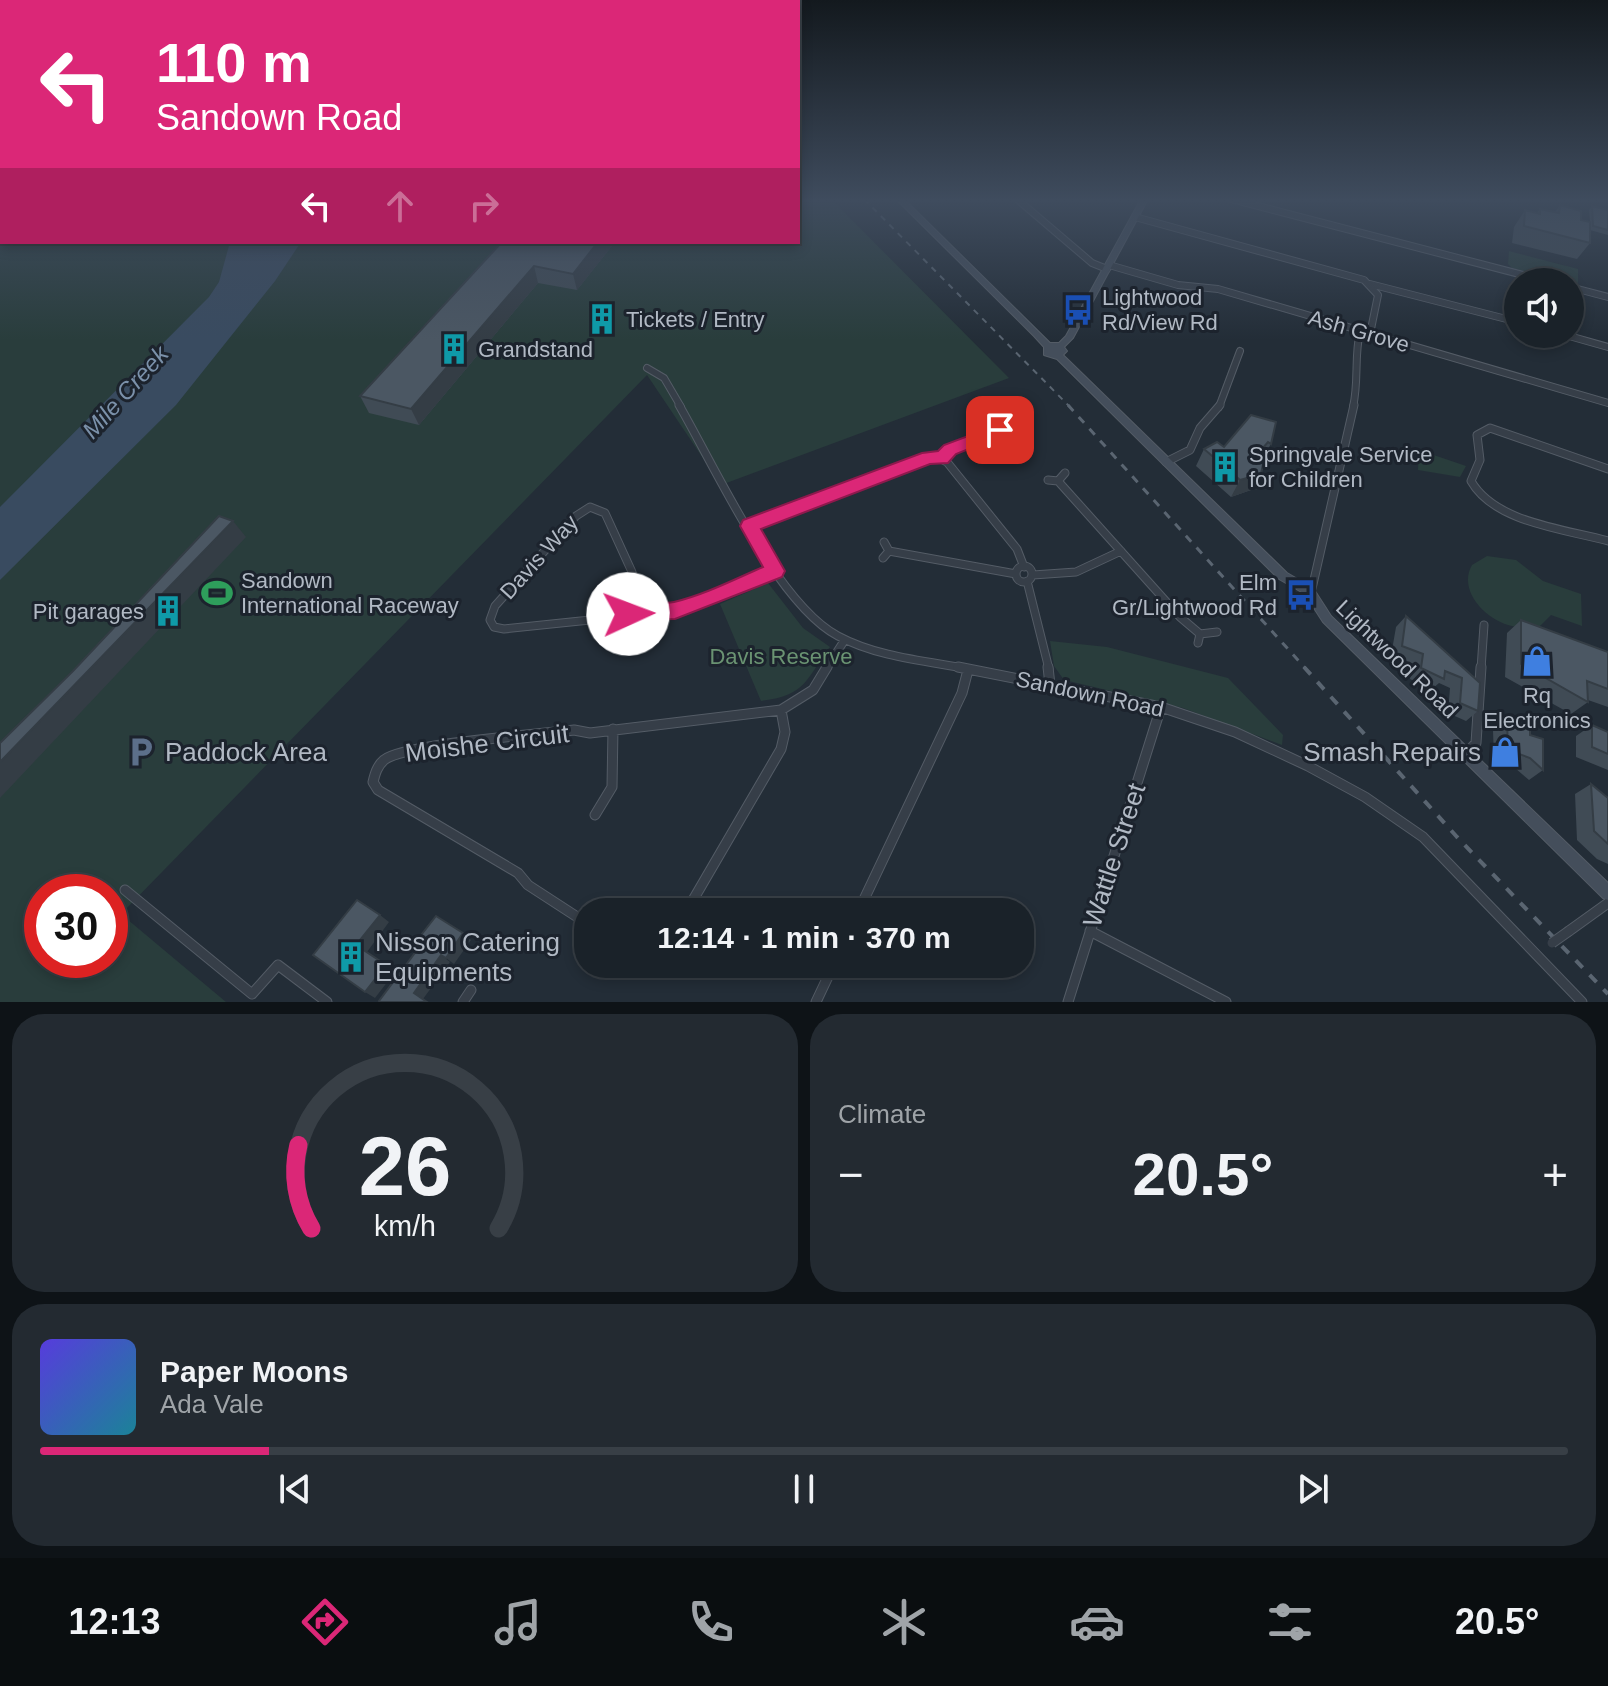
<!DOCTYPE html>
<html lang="en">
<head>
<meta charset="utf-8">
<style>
  :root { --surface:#1a2229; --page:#232a31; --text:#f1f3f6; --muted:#9fa4a8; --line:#383f46; --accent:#db2777 }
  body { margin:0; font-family:Arial,sans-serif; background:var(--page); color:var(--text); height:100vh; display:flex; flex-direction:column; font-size:30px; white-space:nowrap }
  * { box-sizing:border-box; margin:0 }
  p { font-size:26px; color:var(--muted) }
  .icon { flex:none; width:44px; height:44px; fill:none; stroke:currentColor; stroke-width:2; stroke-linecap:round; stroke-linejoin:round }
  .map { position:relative; height:1002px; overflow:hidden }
  .sheet { display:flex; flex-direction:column; gap:12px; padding:12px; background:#0e1317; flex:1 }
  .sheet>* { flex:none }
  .hud { position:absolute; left:0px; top:0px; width:800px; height:244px; box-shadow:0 4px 12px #0003,0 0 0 2px var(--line); background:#db2777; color:#fff; overflow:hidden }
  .fabs { position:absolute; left:1504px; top:268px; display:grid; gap:16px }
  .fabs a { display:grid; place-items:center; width:80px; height:80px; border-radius:50%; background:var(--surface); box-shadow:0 4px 12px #0003,0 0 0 2px var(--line); font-size:40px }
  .speed { position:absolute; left:24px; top:874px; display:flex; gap:16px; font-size:40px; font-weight:700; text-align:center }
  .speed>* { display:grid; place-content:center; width:104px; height:104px; border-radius:50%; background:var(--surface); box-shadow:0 4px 12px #0003,0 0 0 2px var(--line); line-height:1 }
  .speed .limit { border:12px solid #d22; background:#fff; color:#111 }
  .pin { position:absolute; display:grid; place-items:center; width:68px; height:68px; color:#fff; margin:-34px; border-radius:16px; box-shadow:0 4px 12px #0006 }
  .me { position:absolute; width:88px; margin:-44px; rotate:88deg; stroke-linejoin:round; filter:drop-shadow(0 0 6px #0008) }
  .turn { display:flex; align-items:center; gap:28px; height:168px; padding:0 24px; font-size:36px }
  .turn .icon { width:104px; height:104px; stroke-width:2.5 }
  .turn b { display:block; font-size:56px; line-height:68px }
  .lanes { display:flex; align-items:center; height:76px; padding:0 24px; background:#0003; justify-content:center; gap:40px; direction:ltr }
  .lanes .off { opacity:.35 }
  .big { font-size:60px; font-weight:700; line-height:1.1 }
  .sheet .card { flex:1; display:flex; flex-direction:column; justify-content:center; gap:12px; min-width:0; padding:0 28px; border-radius:32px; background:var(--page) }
  .sheet .dial { align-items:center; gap:0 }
  .dial svg { height:208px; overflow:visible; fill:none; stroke:var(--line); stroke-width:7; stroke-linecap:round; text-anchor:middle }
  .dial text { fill:var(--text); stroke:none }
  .song { display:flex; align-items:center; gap:24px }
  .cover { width:96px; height:96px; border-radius:12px; background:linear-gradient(135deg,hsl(250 70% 55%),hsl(190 70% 35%)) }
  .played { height:8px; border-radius:4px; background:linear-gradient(90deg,var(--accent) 15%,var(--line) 15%) }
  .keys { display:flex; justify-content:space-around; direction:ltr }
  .heat { display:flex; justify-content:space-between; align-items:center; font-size:44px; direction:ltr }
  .sheet .tiles { flex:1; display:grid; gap:12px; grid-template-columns:1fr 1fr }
  .card:last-child { grid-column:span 2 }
  .trip { position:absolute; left:574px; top:898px; width:460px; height:80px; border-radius:32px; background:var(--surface); box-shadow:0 4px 12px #0003,0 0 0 2px var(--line); font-weight:700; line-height:80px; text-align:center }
  .menu { display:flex; height:128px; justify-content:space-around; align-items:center; background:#0a0e10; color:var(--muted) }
  .menu .icon { width:56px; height:56px }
  .menu .active { color:var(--accent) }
  .menu b { font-size:36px; color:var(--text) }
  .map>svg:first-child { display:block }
  .green { fill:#293d3c; fill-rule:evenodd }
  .water { fill:#394b60 }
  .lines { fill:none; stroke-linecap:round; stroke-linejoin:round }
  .street-far2-casing { stroke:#545c66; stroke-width:8 }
  .street-far1-casing { stroke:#545c66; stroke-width:9 }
  .street-casing { stroke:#545c66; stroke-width:11 }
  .secondary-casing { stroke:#545c66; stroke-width:2 }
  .street-far2 { stroke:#363e48; stroke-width:6 }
  .street-far1 { stroke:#363e48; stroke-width:7 }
  .street { stroke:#363e48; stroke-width:9 }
  .secondary { fill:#444e5b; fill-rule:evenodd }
  .rail-far2 { stroke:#5a6571; stroke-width:2; stroke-dasharray:6 6; stroke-linecap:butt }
  .rail-far1 { stroke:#5a6571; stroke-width:3; stroke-dasharray:8 8; stroke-linecap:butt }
  .rail { stroke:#5a6571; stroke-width:4; stroke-dasharray:10 10; stroke-linecap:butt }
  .street-bridge-casing { stroke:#545c66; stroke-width:11; stroke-linecap:butt }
  .street-bridge { stroke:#363e48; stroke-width:9 }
  .wall { fill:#404b55 }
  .shaded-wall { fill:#343d45 }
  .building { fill:#4b5763; stroke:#343d45; stroke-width:2 }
  .route { fill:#db2777; stroke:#8e194d; stroke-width:2 }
  .labels { text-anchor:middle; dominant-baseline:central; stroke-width:6; stroke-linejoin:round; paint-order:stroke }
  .poi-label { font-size:22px; fill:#b1b9c4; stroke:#1c232d; text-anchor:start }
  .street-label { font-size:22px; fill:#b1b9c4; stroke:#1c232d }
  .park-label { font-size:22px; fill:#6a9372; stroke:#1c232d }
  .water-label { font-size:24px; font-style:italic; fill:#7b91aa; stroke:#1c232d }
  .near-street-label { font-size:26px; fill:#b1b9c4; stroke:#1c232d }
  .near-poi-label { font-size:26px; fill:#b1b9c4; stroke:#1c232d; text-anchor:start }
</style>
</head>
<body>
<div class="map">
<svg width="1608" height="1002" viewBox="0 0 1608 1002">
  <rect width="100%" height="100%" fill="#232d37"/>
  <path class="green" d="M0,199l2,43h796v-43h33l178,179 -288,107 -74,-110 -526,539 105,88h-226zM42,892h68v68h-68z
    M1509,251l69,18v16l-66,-17 -4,-4z
    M1419,450l47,16 -6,11 -42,-7z
    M1487,556l29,4 27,21 38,13 1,32 -31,-11 -13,13c-8,-1 -18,0 -26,-2 -25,-5 -55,-35 -40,-61z
    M768,583l35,45 27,19c-25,33 -23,48 -69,54l-41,-97z
    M1050,641l57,6 121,31 55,57 -1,10 -99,-37 -119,-28 -10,-14z"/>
  <path class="water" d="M230,242h71l-26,39 -99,124 -176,175v-73l209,-210 10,-15z"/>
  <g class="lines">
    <defs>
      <path id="street-far2" d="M1017,199l75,64 15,6
        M1231,199l319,83
        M1135,217l229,63 14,15 -8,39
        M1109,265l69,20 40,4 390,114
        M1370,284l148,38
        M1570,287l38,10
        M1562,334l46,13
        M647,368l17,10 17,29
        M1219,407l21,-56
        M1353,407c6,-26 1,-50 7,-76"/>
      <path id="street-far1" d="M679,405c36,62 98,199 159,231 39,21 88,25 131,33
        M942,458l8,-9 73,-28
        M1166,462l24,-12 10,-22 20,-23
        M1608,469l-118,-41 -13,7 3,25 -9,21c24,42 94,48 137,60
        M1048,480l10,1 7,-8
        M1058,481l122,136 20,17
        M749,526l188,-69 10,5 70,87 7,18
        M889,551l127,23
        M883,558l6,-7 -5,-9
        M1016 574a8 8 0 1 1 16 0a8 8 0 1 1-16 0Z
        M1033,575l43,-3 45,-21
        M1027,581l22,88
        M1311,593l43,-188
        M638,607l-19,10 -115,12 -10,-2 -4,-7 5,-14 81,-90 14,-9 15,6 27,59 3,30 10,10 30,-1 100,-40
        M1198,643l2,-9 17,-2
        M826,669l18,-28
        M1481,669l3,-44"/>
      <path id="street" d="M958,667l203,40 74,25 73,34 57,31 58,40 159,165
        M1048,667l2,18
        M1466,754l10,-11 5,-76
        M595,815l17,-28 1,-58
        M125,890l127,104 26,-29 49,37
        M686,912l95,-163 4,-17 -4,-22
        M858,912l104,-219 6,-23
        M588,924l-60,-39 -10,-12 -140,-83 -5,-8c2,-8 4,-16 11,-22 20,-16 157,-26 190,-30l16,3 191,-23 32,-20 14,-23
        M1090,931l136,71
        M1569,931l39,-28
        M463,1002l8,-12
        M816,1002l18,-38
        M1068,1002l93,-295"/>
      <path id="secondary" d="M896,199h8l146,144h9l7,-7 75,-137h7l-75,139 -9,9 3,4 -4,4 224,218 26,15 18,28 277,267v17l-5,-2 -280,-276 -18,-28 -26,-15 -222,-220 -13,-4v-8l-10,-11z"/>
    </defs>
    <use href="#street-far2" class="street-far2-casing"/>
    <use href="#street-far1" class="street-far1-casing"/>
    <use href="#street" class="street-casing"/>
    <use href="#secondary" class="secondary-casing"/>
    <use href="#street-far2" class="street-far2"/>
    <use href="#street-far1" class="street-far1"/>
    <use href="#street" class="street"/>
    <use href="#secondary" class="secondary"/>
    <path class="rail-far2" d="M864,199l206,208"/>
    <path class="rail-far1" d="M1068,405l238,264"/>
    <path class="rail" d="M1304,667l153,170 151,157"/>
    <defs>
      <path id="street-bridge" d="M1552,943l17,-12"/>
    </defs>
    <use href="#street-bridge" class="street-bridge-casing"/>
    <use href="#street-bridge" class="street-bridge"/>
  </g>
  <path class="wall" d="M1560,205l21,15 9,2 -1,-12 3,-4 16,4v25l-18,-5v13l-13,16 -65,-16 2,-16 11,-17 12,3 3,-4 15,3z
    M502,242h113l-38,48 -39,-7 -119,142 -50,-12 -9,-17z
    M590,308l22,13 -15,4 -5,-8z
    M1251,415l20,29 -10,16 -3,-1 -1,1 4,14 -10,16 -20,7 -35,-31 8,-17 20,-2z
    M1406,616l74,67 -2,28 -12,10 -18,-8 2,-25 -11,-5 -7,6 -22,-10 2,-14 -21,-9 5,-29z
    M1521,620l87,32v55l-20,-7v2l-17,12 -66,-37 2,-44z
    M1507,720l23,15 13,35 -14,10 -14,-12 -21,-9 -1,-29z
    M1592,725l16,7v38l-32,-13v-21z
    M1591,784l17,14v66l-11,-5 -20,-19 -2,-46z"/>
  <path class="shaded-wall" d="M598,242h17l-38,48 -4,-16z
    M534,266l4,17 -119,142 -8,-16z
    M610,312l2,9 -15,4 -2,-8z
    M1268,442l-10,17 -13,15 9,-16z
    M1261,474l-10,16 -20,7 9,-17z
    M233,521l13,16 -246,261v-36z
    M380,915l9,7 -22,30 28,20 -20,26 -10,-6 -9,-47z
    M463,933l8,7 -17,24 -8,-6z
    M441,955l9,7 -27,37 -9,-6z"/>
  <path class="building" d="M1560,205l21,6v9l9,2v21l-66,-17 1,-16 15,4v-5l19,4z
    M1592,206l16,4v20l-15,-4z
    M502,242h96l-25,32 -39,-8 -123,143 -51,-13z
    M605,304l5,8 -15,5 -5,-9z
    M1251,415l25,7 -5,22 -3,-2 -14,16 9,6 -2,10 -21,6 -36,-31 13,-7 7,5z
    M219,516l14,5 -233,241v-19l73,-72z
    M1406,616l74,67 -2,28 -18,-8 2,-25 -17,-7 -1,8 -23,-11 2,-14 -21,-8z
    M1521,620l87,32v37l-21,-8 1,21 -67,-38z
    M1507,720l23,8v7l13,4v31l-13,-12 -22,-8z
    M1592,725l16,7v22l-16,-7z
    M1591,784l17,14v46l-14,-13z
    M357,900l23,15 -24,30 30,20 -21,27 -52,-37z
    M436,916l27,17 -17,25 -5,-3 -27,38 13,9h-47l-1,-1 44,-59 -5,-3z"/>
  <linearGradient id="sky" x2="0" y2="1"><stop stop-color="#13191e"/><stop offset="0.59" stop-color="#3f4c5e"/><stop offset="1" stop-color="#3f4c5e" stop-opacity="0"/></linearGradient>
  <rect width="1608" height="340" fill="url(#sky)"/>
  <path class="route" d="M1000,424l6,2v8l-50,20 -8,9 -18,1 -169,65 24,42 -3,6 -107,42 -54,1 -3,-6c12,-25 35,-7 56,-12 30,-7 61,-23 89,-35l-23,-41 3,-6 179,-67 16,-2 6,-6z"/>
  <defs>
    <symbol id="bus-bare" viewBox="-9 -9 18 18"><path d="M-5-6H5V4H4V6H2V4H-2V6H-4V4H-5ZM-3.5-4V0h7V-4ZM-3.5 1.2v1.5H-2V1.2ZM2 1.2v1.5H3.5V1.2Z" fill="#1a4fb4" stroke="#1c232d" stroke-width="2.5" paint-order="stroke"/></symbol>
    <symbol id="building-bare" viewBox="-9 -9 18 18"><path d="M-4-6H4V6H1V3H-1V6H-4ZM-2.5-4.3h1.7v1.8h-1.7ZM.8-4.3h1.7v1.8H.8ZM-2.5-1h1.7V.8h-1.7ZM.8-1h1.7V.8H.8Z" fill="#0f9aa8" stroke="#1c232d" stroke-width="2.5" paint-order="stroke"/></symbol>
    <symbol id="stadium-bare" viewBox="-9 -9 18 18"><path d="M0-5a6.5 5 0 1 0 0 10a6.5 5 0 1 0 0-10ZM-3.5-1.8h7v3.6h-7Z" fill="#2e9e5b" stroke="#1c232d" stroke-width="2.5" paint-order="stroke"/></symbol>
    <symbol id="shop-bare" viewBox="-9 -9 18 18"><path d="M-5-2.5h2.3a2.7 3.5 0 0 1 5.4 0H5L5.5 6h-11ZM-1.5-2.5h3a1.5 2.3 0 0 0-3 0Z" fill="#3f7fe0" stroke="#1c232d" stroke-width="2.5" paint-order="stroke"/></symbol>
    <symbol id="parking-bare" viewBox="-9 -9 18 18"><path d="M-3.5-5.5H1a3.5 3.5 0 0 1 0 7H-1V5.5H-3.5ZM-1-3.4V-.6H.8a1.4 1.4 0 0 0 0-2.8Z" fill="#5c6f8a" stroke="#1c232d" stroke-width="2.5" paint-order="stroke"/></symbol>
  </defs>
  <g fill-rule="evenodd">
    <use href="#bus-bare" x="1056" y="288" width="44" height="44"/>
    <use href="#building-bare" x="580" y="297" width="44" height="44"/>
    <use href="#building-bare" x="432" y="327" width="44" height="44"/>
    <use href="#building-bare" x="1203" y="445" width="44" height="44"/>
    <use href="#stadium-bare" x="195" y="571" width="44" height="44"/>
    <use href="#bus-bare" x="1279" y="573" width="44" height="44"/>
    <use href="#building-bare" x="146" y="589" width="44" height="44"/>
    <use href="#shop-bare" x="1515" y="639" width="44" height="44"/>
    <use href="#parking-bare" x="119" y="730" width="44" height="44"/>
    <use href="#shop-bare" x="1483" y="730" width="44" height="44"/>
    <use href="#building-bare" x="329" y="935" width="44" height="44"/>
  </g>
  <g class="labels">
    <g class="poi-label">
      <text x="1102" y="297">Lightwood<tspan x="1102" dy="25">Rd/View Rd</tspan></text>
      <text x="626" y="319">Tickets / Entry</text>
      <text x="478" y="349">Grandstand</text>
      <text x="1249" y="454">Springvale Service<tspan x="1249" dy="25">for Children</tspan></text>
      <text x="241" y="580">Sandown<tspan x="241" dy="25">International Raceway</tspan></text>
      <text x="1277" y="582" text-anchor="end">Elm<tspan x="1277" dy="25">Gr/Lightwood Rd</tspan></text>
      <text x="144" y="611" text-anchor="end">Pit garages</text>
      <text x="1537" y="695" text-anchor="middle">Rq<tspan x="1537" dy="25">Electronics</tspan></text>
    </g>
    <g class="street-label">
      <text transform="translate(1359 331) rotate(16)">Ash Grove</text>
      <text transform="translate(539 557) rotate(-48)">Davis Way</text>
      <text transform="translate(1397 659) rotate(44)">Lightwood Road</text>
      <text transform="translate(1090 694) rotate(12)">Sandown Road</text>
    </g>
    <g class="park-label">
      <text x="781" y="656">Davis Reserve</text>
    </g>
    <g class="water-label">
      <text transform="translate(125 392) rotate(-48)">Mile Creek</text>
    </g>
    <g class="near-street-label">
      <text transform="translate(487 743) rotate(-7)">Moishe Circuit</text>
      <text transform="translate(1114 855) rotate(-72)">Wattle Street</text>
    </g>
    <g class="near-poi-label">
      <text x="165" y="752">Paddock Area</text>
      <text x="1481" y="752" text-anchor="end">Smash Repairs</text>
      <text x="375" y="942">Nisson Catering<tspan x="375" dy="30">Equipments</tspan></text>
    </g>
  </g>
</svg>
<div class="fabs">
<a><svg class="icon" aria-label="sound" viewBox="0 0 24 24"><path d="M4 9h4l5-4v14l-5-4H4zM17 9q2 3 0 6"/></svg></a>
</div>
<div class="speed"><div class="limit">30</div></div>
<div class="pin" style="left:1000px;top:430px;background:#d93025"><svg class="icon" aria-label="arrive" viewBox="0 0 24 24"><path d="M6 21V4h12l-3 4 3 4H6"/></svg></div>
<svg class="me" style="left:628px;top:614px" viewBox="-20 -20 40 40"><circle r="19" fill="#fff"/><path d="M0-13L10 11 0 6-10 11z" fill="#db2777"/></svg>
<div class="trip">12:14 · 1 min · 370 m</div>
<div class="hud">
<div class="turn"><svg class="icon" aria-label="left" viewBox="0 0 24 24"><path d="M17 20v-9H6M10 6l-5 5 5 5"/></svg><div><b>110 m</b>Sandown Road</div></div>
<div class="lanes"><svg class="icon" aria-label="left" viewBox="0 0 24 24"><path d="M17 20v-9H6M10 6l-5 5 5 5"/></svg><svg class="icon off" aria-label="ahead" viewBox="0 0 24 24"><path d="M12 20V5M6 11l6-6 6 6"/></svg><svg class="icon off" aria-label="right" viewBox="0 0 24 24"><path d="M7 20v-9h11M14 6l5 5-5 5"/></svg></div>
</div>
</div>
<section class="sheet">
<div class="tiles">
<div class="card dial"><svg viewBox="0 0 100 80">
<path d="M14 69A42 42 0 1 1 86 69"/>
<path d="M14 69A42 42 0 0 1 9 37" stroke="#db2777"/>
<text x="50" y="56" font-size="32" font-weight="700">26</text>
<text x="50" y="72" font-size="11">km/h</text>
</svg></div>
<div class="card"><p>Climate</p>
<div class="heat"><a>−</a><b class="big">20.5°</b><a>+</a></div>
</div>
<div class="card">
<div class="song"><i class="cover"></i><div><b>Paper Moons</b><p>Ada Vale</p></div></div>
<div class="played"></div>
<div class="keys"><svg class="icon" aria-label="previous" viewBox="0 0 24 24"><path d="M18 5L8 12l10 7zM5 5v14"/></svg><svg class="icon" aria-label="pause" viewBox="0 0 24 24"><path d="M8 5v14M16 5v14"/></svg><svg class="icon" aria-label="next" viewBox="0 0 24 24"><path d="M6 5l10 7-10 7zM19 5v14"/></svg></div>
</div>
</div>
</section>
<nav class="menu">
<b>12:13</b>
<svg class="icon active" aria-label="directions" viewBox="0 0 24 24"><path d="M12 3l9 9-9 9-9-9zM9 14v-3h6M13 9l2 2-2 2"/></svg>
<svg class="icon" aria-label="music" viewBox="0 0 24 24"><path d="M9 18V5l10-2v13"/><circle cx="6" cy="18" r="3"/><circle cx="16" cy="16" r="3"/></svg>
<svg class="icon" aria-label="phone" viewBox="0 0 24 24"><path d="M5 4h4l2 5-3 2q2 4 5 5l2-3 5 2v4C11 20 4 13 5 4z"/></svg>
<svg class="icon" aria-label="climate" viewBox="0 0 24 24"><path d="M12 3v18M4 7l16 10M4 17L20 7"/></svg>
<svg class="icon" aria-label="car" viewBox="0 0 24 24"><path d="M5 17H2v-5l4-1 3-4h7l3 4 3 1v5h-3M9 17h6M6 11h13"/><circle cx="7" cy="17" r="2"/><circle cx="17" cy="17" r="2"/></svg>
<svg class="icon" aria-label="filters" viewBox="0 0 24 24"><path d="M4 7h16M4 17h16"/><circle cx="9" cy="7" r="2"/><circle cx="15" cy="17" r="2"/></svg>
<b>20.5°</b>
</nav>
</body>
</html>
